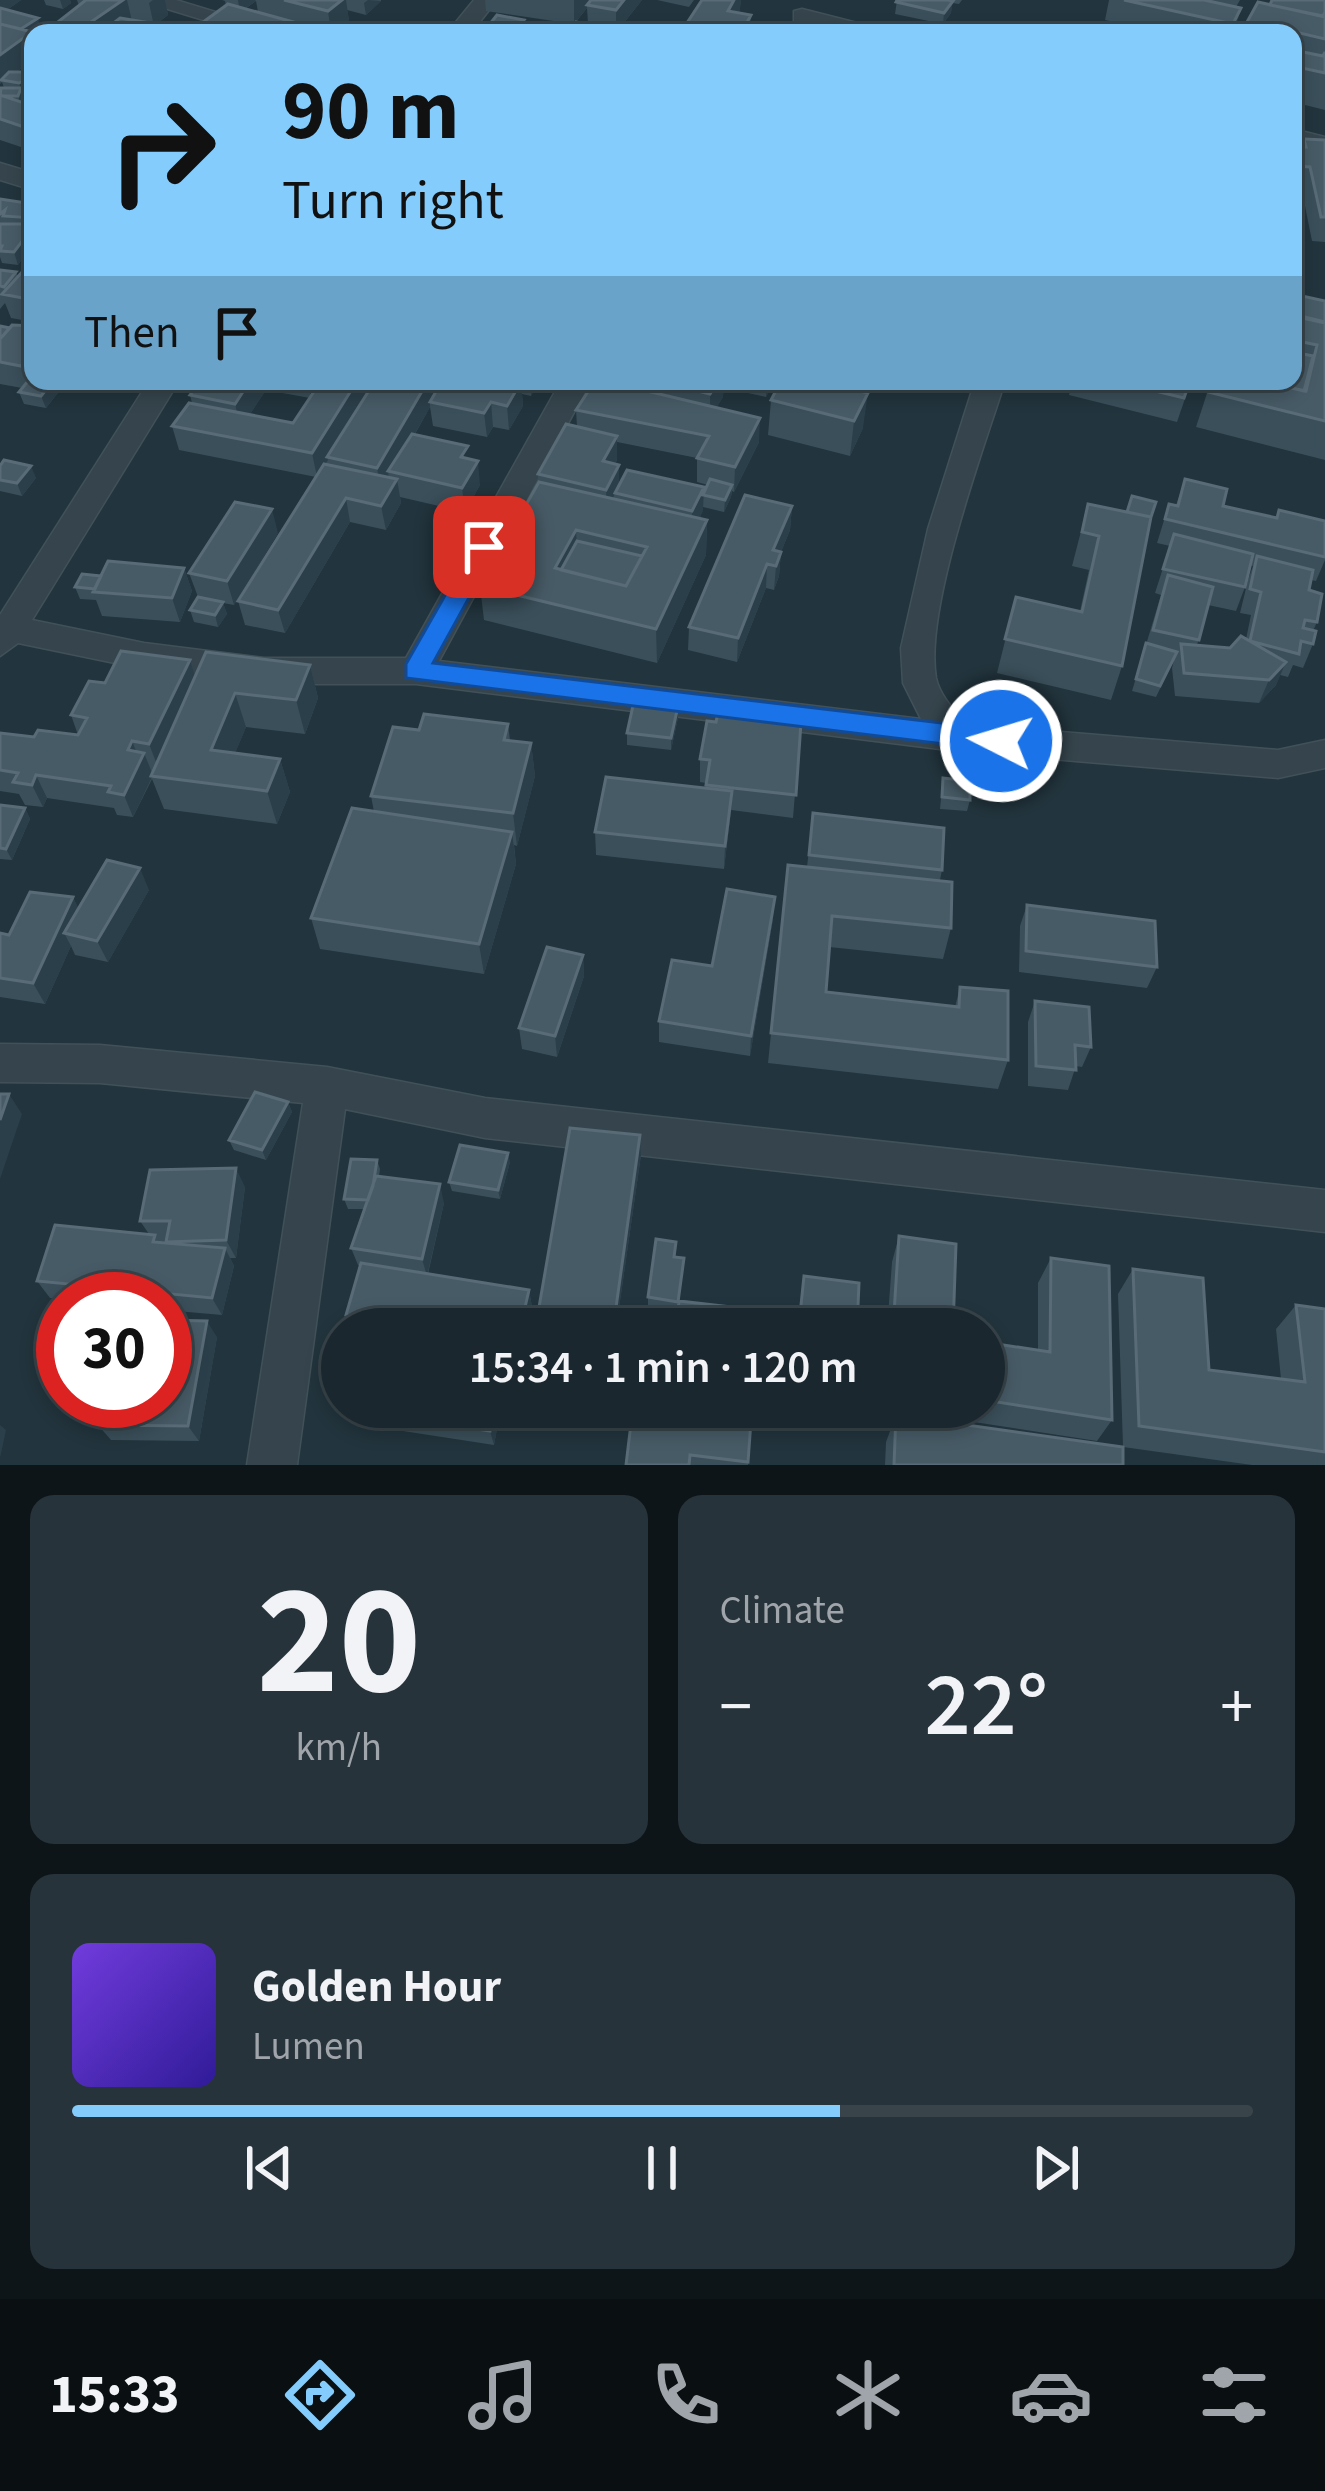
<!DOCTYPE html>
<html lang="en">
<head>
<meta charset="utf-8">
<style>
  :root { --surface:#1a272e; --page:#27333a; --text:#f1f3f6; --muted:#9fa5aa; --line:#38444a; --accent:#84ccfc }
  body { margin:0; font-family:"Source Sans 3",sans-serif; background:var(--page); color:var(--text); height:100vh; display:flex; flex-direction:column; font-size:45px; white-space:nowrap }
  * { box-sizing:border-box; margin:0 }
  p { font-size:39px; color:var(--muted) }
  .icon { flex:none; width:66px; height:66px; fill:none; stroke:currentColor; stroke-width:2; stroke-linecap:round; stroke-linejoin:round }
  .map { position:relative; height:1465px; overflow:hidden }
  .panel { display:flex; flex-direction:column; gap:30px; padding:30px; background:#0e1519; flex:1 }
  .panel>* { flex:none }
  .banner { position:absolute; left:24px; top:24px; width:1278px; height:366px; border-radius:24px; box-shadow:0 6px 18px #0003,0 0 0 3px var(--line); background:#84ccfc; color:#111; overflow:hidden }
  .speed { position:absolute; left:36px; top:1272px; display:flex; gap:24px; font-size:60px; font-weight:700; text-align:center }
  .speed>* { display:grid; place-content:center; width:156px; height:156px; border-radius:50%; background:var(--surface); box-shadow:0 6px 18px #0003,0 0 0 3px var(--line); line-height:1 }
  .speed .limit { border:18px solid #d22; background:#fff; color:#111 }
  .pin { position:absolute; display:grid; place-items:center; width:102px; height:102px; color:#fff; margin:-51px; border-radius:24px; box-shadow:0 6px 18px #0006 }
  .me { position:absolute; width:132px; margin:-66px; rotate:275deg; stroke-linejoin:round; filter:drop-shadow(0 0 9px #0008) }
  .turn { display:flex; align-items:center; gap:42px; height:252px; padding:0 60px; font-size:54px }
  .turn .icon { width:156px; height:156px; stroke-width:2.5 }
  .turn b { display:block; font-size:84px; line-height:102px }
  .then { display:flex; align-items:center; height:114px; padding:0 60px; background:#0003; gap:24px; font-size:45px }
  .big { font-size:90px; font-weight:600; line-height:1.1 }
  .panel .widget { flex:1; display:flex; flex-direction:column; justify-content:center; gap:18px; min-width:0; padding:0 42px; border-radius:24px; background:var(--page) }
  .panel .dial { align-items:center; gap:0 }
  .dial b { font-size:156px; line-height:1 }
  .song { display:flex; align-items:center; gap:36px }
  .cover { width:144px; height:144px; border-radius:18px; background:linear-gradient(135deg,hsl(260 70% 55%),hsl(250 70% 35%)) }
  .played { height:12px; border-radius:6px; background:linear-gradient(90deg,var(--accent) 65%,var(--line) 65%) }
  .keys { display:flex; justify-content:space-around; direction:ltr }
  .heat { display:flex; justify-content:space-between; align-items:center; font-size:66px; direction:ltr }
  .panel .tiles { flex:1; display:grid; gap:30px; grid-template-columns:1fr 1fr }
  .widget:last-child { grid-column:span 2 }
  .trip { position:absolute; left:321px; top:1308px; width:684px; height:120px; border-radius:60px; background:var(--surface); box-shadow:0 6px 18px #0003,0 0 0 3px var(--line); font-weight:600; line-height:120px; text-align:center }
  .tab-bar { display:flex; height:192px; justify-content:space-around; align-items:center; background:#0a1012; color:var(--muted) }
  .tab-bar .icon { width:84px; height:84px }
  .tab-bar .active { color:var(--accent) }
  .tab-bar b { font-size:54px; color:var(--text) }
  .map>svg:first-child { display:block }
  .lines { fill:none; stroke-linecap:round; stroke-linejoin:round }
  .minor-casing { stroke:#425159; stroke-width:3 }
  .minor { fill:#36454d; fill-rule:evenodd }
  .wall { fill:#3a4f5a; fill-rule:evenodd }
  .shaded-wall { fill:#2b3f4a }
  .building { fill:#475b66; stroke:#586b76; stroke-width:3; fill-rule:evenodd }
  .route { fill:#1a73e8; stroke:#114b97; stroke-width:3 }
</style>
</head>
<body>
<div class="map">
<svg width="1325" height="1465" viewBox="0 0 1325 1465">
  <rect width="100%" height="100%" fill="#22343d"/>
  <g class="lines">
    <defs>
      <path id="minor" d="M138,0h38l109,33h-39z
        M474,0h23l-26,33h-24z
        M802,9l75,19 4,5h-40l-47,-12v-10z
        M1293,129l32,8v16l-32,-8z
        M0,163l33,10v17l-33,-10z
        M149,381h30l-147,239 112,23 120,15h142l155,-277h30l-152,280 482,58 -18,-36 -2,-35 27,-119 47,-148h30c-22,70 -81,228 -69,297 4,18 18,32 30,46l312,26 47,-10v28l-47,10 -322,-27 -540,-67h-152l-120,-15 -126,-26 -18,13v-41z
        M0,1044l100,1 227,22 158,31 840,92v42l-840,-94 -140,-29 -48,356h-50l56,-362 -203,-20 -100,-1z"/>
    </defs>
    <use href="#minor" class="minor-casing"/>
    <use href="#minor" class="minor"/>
  </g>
  <path class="wall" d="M0,0h21l-14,10 34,20 -8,3v27l-17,12h8l5,20 -6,2 1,9 9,3v45l-33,-11v-49l4,-3 -2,-6 -2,2z
    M44,0h26l1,3 -8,6 -17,-4z
    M77,0h88l3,15 -14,11 -4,-1 2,8h-107l34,-27z
    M222,0h159v1l-15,14 -19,-5 2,10 -16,13h-145l38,-27 -1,-5zM256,1l2,11 -13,-3z
    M485,0h157l-26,33h-49l7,-9 -88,-13zM587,8l1,16 -12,-2z
    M657,0h37l-5,7z
    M702,0h39l-2,13 12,20h-64v-10z
    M897,0h65l-3,4 -7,-1 -1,10 -8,11 -48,-10z
    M1109,0h131l-4,7 -2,26h-70l-59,-13z
    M1325,0v110l-32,-8v-69h-52l29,-28z
    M489,25l35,7 -34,1z
    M1304,139l21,1v102l-13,-1 -10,-50 -9,-1v-42l9,-1z
    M33,195v49l-15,21 -16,-2 -2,-6v-58l29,4v-2z
    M33,260v62l-22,-4 -8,-20 2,5 -5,6v-39l16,2 2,4z
    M1293,294l32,7v159l-129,-33 15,-46h82z
    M0,326l33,55h31l1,3 -19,24 -22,-4 -5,-12 3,-4 -22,-4z
    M200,381h239l1,4 97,-4v3l-6,12 -9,-2 1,12 -14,24 -16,-3 -6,10 -54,-11 -3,-19 -15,27 54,25 11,26 -15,27 -65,-15 1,6 -15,27 -36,-8 -65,111 -40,-8 -7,-24 78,-124 -137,-27 -7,-24 20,-23 -2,-8zM266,390l44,8 -17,25 -43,-9z
    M611,381h113l-1,16 -7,11 43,34 -25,50 -2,-1 -1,6 -7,15 -21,-5 -3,11 7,2 -1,35 -49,108 -173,-43 -4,-34 58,-104v-8l39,-47 -1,-17zM617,442l80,16v24l11,3 -4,9v-7l-85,-2v-20l-4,-1 2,-4z
    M730,381h45l-9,16 -36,-8z
    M1072,381h119l-14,41 -108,-27z
    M841,386l22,42 -13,28 -82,-21 3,-35z
    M0,463l36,15 -14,18 -22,-5z
    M1185,479l38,27 53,12 3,-8 46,11v39l-9,21 -5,-1 -2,10 8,32 -4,9v13l-10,24 -10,-3 -5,12 -8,-2 -4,10 -17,18 -84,-7 -3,-28 2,-8 -18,37 -24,-6 29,-96 -6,-2 15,-47 -13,-3 12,-39 7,1zM1250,565l3,1 -5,14 -8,33 11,2 -5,24 -16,9 -33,-3 11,-40 28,6 9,-24z
    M1088,504l63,13 -29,149 -11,34 -114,-27 19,-76 64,14 9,-41 -17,-4z
    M792,506l-2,24 -9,22 -2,24 -5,14 -8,-2 -29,74 -49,-12 1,-23z
    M278,533l-44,72 -11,-2 4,11 -9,13 -24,-5 -4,-12 8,-13 -9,-24z
    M184,568l8,23 -12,31 -78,-6 -6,-16 -16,-1 -5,-12 26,-11z
    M310,665l8,33 -13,36 -59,-7 -11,26 45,6 10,33 -13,32 -113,-15 -12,-30 -19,38 -16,-2 -3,-7 -67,-10 -4,9 -18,-2 -6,-11 -19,-3v-58l34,4 44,-2 -7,-20 34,-32 90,-7z
    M802,708l-9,110 -62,-8 -7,59 -128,-14 -1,-23 111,-44v-5l-6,-1v-23l16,-37z
    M678,718l-7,32 -44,-5v-12z
    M508,724l2,16 21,3 4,33 -18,70 -3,-1 2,19 -32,110 -164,-25 -9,-31 63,-106 -3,-16 48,-66z
    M943,778l27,22 -3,11 -27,-2z
    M0,805l25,3 5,11 -18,41 -12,-1z
    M813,813l129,57 -2,10 11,48 -8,31 -114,-12 -3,45 129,15 5,-20 48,73 -10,29 -230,-26 20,-198 19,2z
    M149,890l-41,72 -33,-7 -4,-9 -26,58 -45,-7v-64l9,2 64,-38 5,12z
    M1027,905l130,62 -10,21 -128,-16 1,-46z
    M773,919l-23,137 -91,-14v-21l53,-55z
    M583,955l1,21 -27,81 -35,-8 -3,-21z
    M1035,1001l56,46 -9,20 -6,-1 -8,24 -40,-4v-64z
    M288,1102l4,10 -26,48 -32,-10 -5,-10z
    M640,1135l1,20 -25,174h-76l-2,-16z
    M377,1160l3,9 -1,7 65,27 -16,71 101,16 3,17 -5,22h-175l-6,-14 14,-49 -2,-1 -7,-17 14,-39h-17l-4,-10z
    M510,1162l-10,37 -48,-8 -3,-9z
    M245,1187l-9,71h-6l4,8 -12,49 -57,-5v-11l-115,-1 -13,-17 112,-47 -9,-13z
    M899,1236l54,93h-66l5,-67z
    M675,1257l8,10 -5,43 -30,-4v-9z
    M1051,1258l61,162 -15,21 -215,-33 102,-1v-65l54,8v-67z
    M1133,1269l76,101 72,9 -5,-50 20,-24 29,4v156h-73l-129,-18 -5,-153z
    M217,1337l-18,104 -88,-1 -13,-15z
    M358,1407h143l-7,38 -130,-20 -7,-15z
    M752,1407l-4,58h-122z
    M814,1407h39l-5,18 -35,-5z
    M896,1415l227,50h-238l1,-23z"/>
  <path class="shaded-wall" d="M0,0h21l-21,15z
    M60,0h10l1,3 -8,6z
    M123,0h4l5,21 -21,4 2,8 -25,-9z
    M153,0h12l3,15 -14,11 -5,-23z
    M238,0h17l1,1 -16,11z
    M342,0h4l3,20 -18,13 -3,-22z
    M368,0l13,1 -15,14 -2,-12z
    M574,0h20l-7,5v3l-13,16z
    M624,0h18l-26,33v-23z
    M734,0h7l-1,10 -11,20 -1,-19z
    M953,1l-2,12 -8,11 1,-11z
    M1241,8l-6,23 -5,2 3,-9z
    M751,15v18h-9z
    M38,18l3,12 -8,3v27l-29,20h-3l-1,4v-29l17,-23z
    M524,20v12l-8,1v-3z
    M150,23l2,10h-11v-2z
    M24,72l5,20 -6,2 2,6 -3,8 -4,-12 3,-7 -2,-6z
    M33,124v22l-6,-18z
    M33,227v17l-15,21 -4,-13z
    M33,352v29l-3,9 -9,-24z
    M53,381h11l1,3 -19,24 -5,-12z
    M250,381h14l2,9 -25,38 -6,-24z
    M308,381h12l-9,17z
    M357,381h9l2,13 -41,63 1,3 -11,17 -5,-24z
    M428,381h11l2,9 -11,12v5l-37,65 -5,-1 1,8 -8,13 -4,-24z
    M532,381h5v3l-6,12z
    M719,381h5l-1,16 -13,22v-25z
    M767,381h8l-9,16z
    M521,382l2,24 -14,24 -2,-24z
    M868,393l-5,35 -13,28 4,-35z
    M491,402l2,25 -6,10 -3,-24z
    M760,418l-1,24 -25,50 1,-25z
    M617,436v24l-13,25 -1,-24z
    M478,461l2,24 -15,27 -3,-24z
    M619,465v24l-4,4 -8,21 -1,-24z
    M31,466l5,12 -14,18 -5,-13z
    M397,479l4,24 -15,27 -5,-24z
    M732,485l-1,12 -7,15 1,-12z
    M704,487l-1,24 -11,24v-24z
    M346,498l4,24 -65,111 -7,-23z
    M792,506l-2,24 -15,36 -2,-16z
    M272,509l6,24 -44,72 -7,-24z
    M707,520l-1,35 -49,108 -1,-34z
    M576,530l2,34 -22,15 -1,-11z
    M781,552l-2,24 -5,14 2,-24z
    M767,564l-1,24 -29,74 1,-24z
    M184,568l8,23 -12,31 -8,-24z
    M223,602l4,12 -9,13 -3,-12z
    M190,660l7,23 -39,84 -9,-23z
    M1286,662l-10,23 -17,18 10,-23z
    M310,665l8,33 -13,36 -9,-34z
    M235,693l11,34 -23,56 -12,-33z
    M678,706v12l-7,32v-12z
    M132,741l8,20 4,-8 9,22 -20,42 -9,-22 4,-45z
    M531,743l4,33 -18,70 -4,-33z
    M280,759l10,33 -13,32 -10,-33z
    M36,775l11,23 -4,9 -11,-22z
    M732,791l-1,22 -7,56 1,-23z
    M25,808l5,11 -18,41 -6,-11z
    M512,832l4,32 -32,110 -5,-30z
    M140,868l9,22 -41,72 -11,-21z
    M73,897l11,22 -20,14 7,13 -26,58 -12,-21z
    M775,897l-2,22 -23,137 1,-20z
    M583,955l1,21 -27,81 -2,-21z
    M9,1094l13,20 -22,65v-59z
    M288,1102l4,10 -26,48 -4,-10z
    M640,1135l1,20 -25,174h-2z
    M508,1153l2,9 -10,37 -2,-9z
    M236,1168l9,19 -9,71 -10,-18z
    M440,1184l4,19 -17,73 -5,-17z
    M225,1248l9,18 -12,49 -10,-17z
    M529,1290l3,17 -5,22h-7z
    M207,1321l10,16 -18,104 -11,-15z
    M494,1407h7l-7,38 -4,-14z
    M0,1425l6,5 -6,28z"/>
  <path class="building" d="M86,0h37l-35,24 40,9 -83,-1z
    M284,0h58l-14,11z
    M591,0h33l-8,10 -29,-5z
    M702,0h32l-6,11 23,4 -9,17 -55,-9z
    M897,0h51l5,1 -9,12 -48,-11z
    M1124,0h80l37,8 -8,16z
    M1272,0h53v12l-2,4 -53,-11z
    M1258,2l67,15v22l-46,-11 -1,5h-37z
    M228,4l105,29h-88l-17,-5 -8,5h-32z
    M0,8l38,10 -17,11 -21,-5z
    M497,15l27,5 -8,10 -27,-5z
    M120,18l30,5 -9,8 -30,-6z
    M576,22l36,7 -3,4h-42z
    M0,24l32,8 -32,23z
    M1293,50l30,6 2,-4v21l-32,-7z
    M9,72h15l1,8 -6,3 -18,-3z
    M1,88h20l-3,8h-18z
    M0,95l33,11v18l-6,4 -27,-9z
    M1304,139l21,1v77h-4l-11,-50 -13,-1 -4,-19h13z
    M0,199l33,5v14l-30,-2 2,-6 -5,4z
    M0,224h33v3l-19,25 -14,-1 2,-5h-2z
    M33,260v40l-31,-6z
    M0,270l16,2 -12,15 -4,-1z
    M1293,294l32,7v21l-32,-8z
    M1293,316l32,7v98l-117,-29 3,-11h49l46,10 11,-46 -24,-5z
    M12,325l21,1v26l-12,14 -21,-4v-23z
    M0,326l10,2 -10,11z
    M1293,352l20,4 -9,35 -44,-10h33z
    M33,375v6h20l-12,15 -22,-4z
    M200,381h50l-15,23 -45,-9z
    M321,381h36l-45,72 -140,-27 17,-23 104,20z
    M375,381h53l-51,87 -50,-11z
    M442,381h75l4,1 -14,24 -16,-4 -7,11 -54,-11z
    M595,381h10l155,37 -25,49 -38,-9 12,-22 -133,-26z
    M659,381h60l-9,13z
    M781,381h48l-1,2 40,10 -14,28 -83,-21z
    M1114,381h76l-6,17z
    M566,424l51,12 -14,25 16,4 -13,25 -68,-16z
    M412,434l56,12 -7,11 17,4 -16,27 -74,-17z
    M4,460l27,6 -14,17 -17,-3v-14z
    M324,464l73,15 -16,27 -35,-8 -68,112 -40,-9z
    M627,470l77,17 -12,24 -77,-18z
    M710,479l22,6 -7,15 -22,-5z
    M1185,479l42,10 -4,17 54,12 2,-8 46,11v36l-160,-38 4,-15 9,2z
    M539,482l168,38 -51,109 -176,-43zM576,530l71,17 -21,39 -71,-18z
    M745,495l47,11 -19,44 8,2 -5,14 -9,-2 -29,74 -49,-11z
    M1132,496l24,6 -5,15 -24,-5z
    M235,502l37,7 -45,72 -38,-8z
    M1088,504l63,13 -29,149 -117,-27 11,-42 66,15 17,-76 -17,-4z
    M1174,534l79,20 -8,33 -82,-18z
    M577,541l65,15 -16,30 -65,-16z
    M1257,556l56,14 -4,20 13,4 -5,28 -12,-2 -2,8 13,3 -3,13 -12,-3 -2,13 -49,-13 11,-49 -11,-3z
    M108,561l76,7 -12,30 -79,-6z
    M82,574l19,2 -6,13 -20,-2z
    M1168,575l45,12 -14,53 -46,-10z
    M198,597l25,5 -8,13 -25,-5z
    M1241,636l45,26 -17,18 -85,-7 -3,-29 49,4z
    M1146,643l31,9 -17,34 -24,-7z
    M121,651l69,9 -41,84 -17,-3 -4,9 16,3 -20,42 -16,-3 3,-6 -75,-11 -4,10 -19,-3 5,-9 -18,-3v-37l34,4 4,-7 40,5 9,-17 -16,-3 18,-34 16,2z
    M206,652l104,13 -14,35 -61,-7 -24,57 69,9 -13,32 -116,-15z
    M721,699l81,9 -6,87 -90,-10 4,-25 -10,-1 7,-38 9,1z
    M634,701l44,5 -7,32 -44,-5z
    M424,714l84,10 -4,16 27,3 -18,70 -142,-17 22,-69 26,3z
    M606,777l126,14 -7,55 -130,-14z
    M943,778l27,3v19l-28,-3z
    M0,805l25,3 -19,41 -6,-1z
    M352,808l160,24 -33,112 -168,-26z
    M813,813l131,15 -2,42 -133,-15z
    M107,860l33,8 -43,73 -33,-8z
    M788,865l164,17 -1,46 -119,-12 -6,76 133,15 1,-20 48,4v69l-237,-27z
    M727,889l48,8 -24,139 -92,-15 13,-61 40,6z
    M30,892l43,5 -40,86 -33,-5v-45l9,2z
    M1027,905l128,16 2,46 -131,-16z
    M547,947l36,8 -28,81 -36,-8z
    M1035,1001l54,6 2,40 -16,-2 1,25 -40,-4z
    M255,1092l33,10 -26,48 -33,-10z
    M0,1094h9l-9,26z
    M570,1128l70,7 -26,187 -76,-9z
    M460,1145l48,8 -10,37 -49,-8z
    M351,1159l26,1 -4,26 -5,14 -24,-1z
    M236,1168l-10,72 -60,2 4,-21h-30l10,-51z
    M376,1176l64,8 -18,75 -71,-11z
    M55,1225l100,10 -2,7 72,6 -13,50 -175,-17z
    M899,1236l57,8 -3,85h-60z
    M656,1239l20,3 -2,15 10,1 -6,44 -30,-5z
    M1051,1258l58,8 3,154 -128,-20v-58l66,10z
    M361,1263l168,27 -9,39h-95l-79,-14z
    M1133,1269l70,9 6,92 96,12 -9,-77 29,4v143l-186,-26z
    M804,1276l55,7 -2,46h-181l3,-28 121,14z
    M165,1320l42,1 -19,105 -90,-1 6,-24h61z
    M358,1407h136l-4,24 -133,-21z
    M633,1407h119l-4,55 -58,-7 -1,10h-63z
    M896,1415l227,32v18h-229z"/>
  <path class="route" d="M484,538l13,9 -64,116 568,67 14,11 -14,10 -595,-73v-14l70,-123z"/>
</svg>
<div class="speed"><div class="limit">30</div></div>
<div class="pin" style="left:484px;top:547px;background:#d93025"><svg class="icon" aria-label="arrive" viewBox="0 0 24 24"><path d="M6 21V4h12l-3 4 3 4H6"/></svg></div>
<svg class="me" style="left:1001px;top:741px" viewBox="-20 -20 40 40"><circle r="17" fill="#1a73e8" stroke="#fff" stroke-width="3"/><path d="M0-11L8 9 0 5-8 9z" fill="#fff"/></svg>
<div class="trip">15:34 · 1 min · 120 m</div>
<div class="banner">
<div class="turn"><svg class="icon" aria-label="right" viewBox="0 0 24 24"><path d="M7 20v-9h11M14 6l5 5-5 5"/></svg><div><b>90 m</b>Turn right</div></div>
<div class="then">Then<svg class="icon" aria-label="arrive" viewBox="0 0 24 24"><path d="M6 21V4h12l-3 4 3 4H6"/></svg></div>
</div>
</div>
<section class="panel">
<div class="tiles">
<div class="widget dial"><b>20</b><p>km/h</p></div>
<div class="widget"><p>Climate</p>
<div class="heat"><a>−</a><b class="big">22°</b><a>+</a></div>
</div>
<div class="widget">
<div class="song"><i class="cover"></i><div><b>Golden Hour</b><p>Lumen</p></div></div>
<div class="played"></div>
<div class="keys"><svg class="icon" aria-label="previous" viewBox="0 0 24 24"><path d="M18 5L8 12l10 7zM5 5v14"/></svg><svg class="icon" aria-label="pause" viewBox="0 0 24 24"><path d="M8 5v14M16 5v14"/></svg><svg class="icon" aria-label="next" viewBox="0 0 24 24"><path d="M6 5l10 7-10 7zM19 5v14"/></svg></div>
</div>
</div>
</section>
<nav class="tab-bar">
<b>15:33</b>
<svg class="icon active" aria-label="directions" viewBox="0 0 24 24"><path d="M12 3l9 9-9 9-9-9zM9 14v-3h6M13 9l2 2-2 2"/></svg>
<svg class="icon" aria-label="music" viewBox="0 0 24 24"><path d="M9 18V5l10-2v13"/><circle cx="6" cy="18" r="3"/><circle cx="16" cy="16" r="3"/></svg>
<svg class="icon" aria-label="phone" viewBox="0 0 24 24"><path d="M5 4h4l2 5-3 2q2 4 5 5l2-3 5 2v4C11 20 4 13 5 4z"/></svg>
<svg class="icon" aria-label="climate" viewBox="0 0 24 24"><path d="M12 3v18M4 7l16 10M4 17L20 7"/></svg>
<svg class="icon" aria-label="car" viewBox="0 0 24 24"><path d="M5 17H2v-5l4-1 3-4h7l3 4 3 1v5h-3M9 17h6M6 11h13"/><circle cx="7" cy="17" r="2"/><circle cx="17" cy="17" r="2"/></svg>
<svg class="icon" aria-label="filters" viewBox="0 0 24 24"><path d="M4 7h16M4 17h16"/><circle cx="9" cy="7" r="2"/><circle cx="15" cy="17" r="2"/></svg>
</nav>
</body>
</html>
